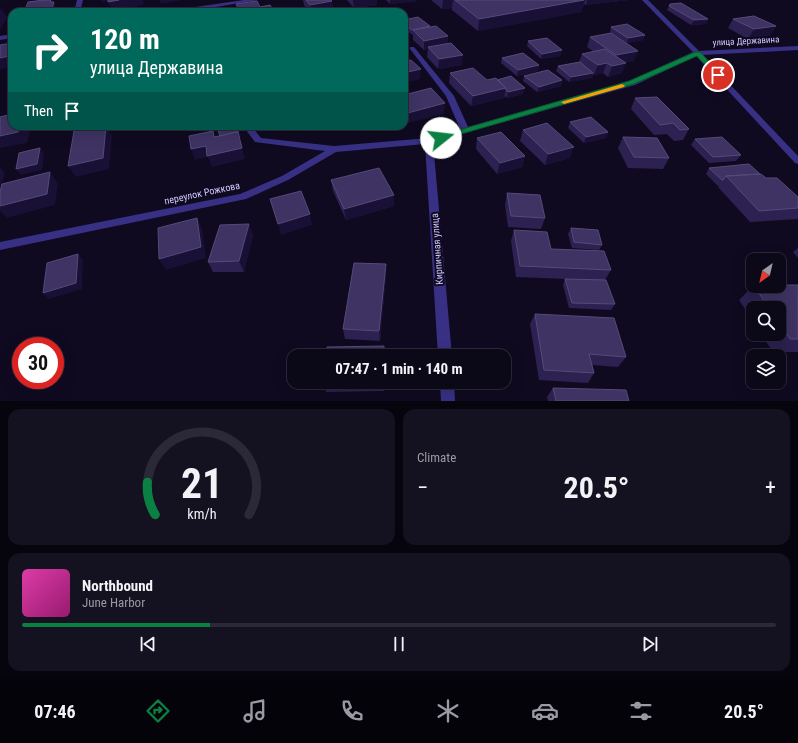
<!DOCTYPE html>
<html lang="en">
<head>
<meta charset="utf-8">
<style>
  :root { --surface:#0b0818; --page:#141121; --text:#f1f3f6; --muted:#9a9aa2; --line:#2b2937; --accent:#0b8043 }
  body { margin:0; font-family:"Roboto Condensed",sans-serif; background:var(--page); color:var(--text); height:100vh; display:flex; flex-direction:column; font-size:15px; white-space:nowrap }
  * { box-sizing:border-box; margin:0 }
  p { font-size:13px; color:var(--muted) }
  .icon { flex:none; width:22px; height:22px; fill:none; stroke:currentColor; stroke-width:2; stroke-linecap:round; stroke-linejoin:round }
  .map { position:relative; height:401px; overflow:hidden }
  .sheet { display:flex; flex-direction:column; gap:8px; padding:8px; background:#06040d; flex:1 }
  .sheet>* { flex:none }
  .top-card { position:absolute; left:8px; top:8px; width:400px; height:122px; border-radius:12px; box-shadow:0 4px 16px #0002,0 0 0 1px var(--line); background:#00695c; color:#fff; overflow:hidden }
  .needle { width:26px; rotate:214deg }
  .fabs { position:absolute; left:746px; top:253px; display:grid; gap:8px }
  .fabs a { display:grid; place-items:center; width:40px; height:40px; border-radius:8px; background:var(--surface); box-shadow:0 4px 16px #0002,0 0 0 1px var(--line); font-size:20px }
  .speed { position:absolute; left:12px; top:337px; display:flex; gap:8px; font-size:20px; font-weight:700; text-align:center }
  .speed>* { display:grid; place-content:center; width:52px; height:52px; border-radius:50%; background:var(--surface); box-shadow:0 4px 16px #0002,0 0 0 1px var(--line); line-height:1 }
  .speed .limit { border:6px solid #d22; background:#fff; color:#111 }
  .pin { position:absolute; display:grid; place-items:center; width:34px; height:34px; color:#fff; margin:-17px; border:2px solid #fff; border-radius:50%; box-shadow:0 1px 4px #0007 }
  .me { position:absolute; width:44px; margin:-22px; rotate:74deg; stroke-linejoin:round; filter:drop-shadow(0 0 3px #0008) }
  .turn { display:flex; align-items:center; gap:14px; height:84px; padding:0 16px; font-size:18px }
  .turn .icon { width:52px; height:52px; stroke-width:2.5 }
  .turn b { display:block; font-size:28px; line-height:34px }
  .then { display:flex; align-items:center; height:38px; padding:0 16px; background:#0003; gap:8px; font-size:15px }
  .big { font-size:30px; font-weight:700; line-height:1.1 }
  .sheet .widget { flex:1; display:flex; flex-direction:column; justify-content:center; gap:6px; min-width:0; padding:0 14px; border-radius:12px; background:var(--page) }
  .sheet .dial { align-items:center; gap:0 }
  .dial svg { height:104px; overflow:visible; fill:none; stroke:var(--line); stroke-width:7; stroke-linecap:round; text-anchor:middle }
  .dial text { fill:var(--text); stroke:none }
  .song { display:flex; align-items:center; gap:12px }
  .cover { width:48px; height:48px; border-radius:6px; background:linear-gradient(135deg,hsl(320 70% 55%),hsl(320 70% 35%)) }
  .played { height:4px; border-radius:2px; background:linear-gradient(90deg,var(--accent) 25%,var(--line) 25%) }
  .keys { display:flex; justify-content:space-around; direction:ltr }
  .heat { display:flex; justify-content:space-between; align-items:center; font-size:22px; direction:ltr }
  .sheet .tiles { flex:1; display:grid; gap:8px; grid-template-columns:1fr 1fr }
  .widget:last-child { grid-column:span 2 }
  .trip { position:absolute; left:287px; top:349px; width:224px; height:40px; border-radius:12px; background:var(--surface); box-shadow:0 4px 16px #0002,0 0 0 1px var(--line); font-weight:700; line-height:40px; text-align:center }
  .dock { display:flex; height:64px; justify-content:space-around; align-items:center; background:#04030a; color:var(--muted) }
  .dock .icon { width:28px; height:28px }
  .dock .on { color:var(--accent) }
  .dock b { font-size:18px; color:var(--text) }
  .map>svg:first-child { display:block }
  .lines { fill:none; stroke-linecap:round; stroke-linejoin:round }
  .minor { fill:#383084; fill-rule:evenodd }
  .wall { fill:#2c2150 }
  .shaded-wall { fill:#191035 }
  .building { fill:#3e3363; stroke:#554a7b }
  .route { fill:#0b8043; stroke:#07532c }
  .slow { fill:#f59e0b }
  .labels { text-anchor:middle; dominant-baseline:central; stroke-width:4; stroke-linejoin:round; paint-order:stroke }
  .far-street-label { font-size:9px; fill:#d2c9ff; stroke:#0f0a20 }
  .street-label { font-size:10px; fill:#d2c9ff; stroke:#0f0a20 }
</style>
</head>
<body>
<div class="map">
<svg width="798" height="401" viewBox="0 0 798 401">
  <rect width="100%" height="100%" fill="#0f0a20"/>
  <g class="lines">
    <path class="minor" d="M77,0h6l-3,12h-6z
      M244,0h14l-72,12h-15l3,-2z
      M642,0h6l51,51 99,-5v4l-96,5 96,101v8l-3,-1 -99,-107 -61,29 -202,57 19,214h-14l-13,-212 -89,8 -48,28 -42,19 -246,51v-8l240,-48 42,-18 43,-25 -70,-9 -12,-16h8l10,12 73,8 95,-8 31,-9 -14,-33 -36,-47v-2h4l40,49 14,31 161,-46 64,-29z
      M12,34v4l-12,2v-4z
      M440,382h14l1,19h-14z"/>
  </g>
  <path class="wall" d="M303,0h28l1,1 1,9 -10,2h-14l-5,-7z
    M347,0h30v5l-23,3z
    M386,0h30v1l-26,3z
    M431,0h198l-43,5 -2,-1 -3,8 -103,19 -26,-21v-2l-10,1z
    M670,4l38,15 -2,5 -15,1 -24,-15z
    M733,19l43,7 -6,9 -22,4 -20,-11z
    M404,20l26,6v1l18,9 -1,8 15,21 -24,4 -11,-12 1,-8 -4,1 -11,-10v-5l-9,-6z
    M611,27l34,8 -2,5 -16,3 -17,-11z
    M590,37l44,24 -9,1 -3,11 -14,4 -5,-4 -9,2 -1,-1 -1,4 -23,4 -13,-11 2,-5 21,-4 3,-8 12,-2 -7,-5z
    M528,41l34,9 -2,6 -19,3 -14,-13z
    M502,58l37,7 -1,6 -21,5 -16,-13z
    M450,73l37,7h10l26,14 -16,4 -2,-2 -1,2 -33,8 -22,-23z
    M524,76l38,4 -1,6 -24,6 -14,-11z
    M635,98l54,31 -6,11 -9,1 -7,-7 -13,1 -23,-26z
    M570,122l38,10 -2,6 -22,5 -16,-15z
    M523,130l47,28 -25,7 -25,-24z
    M623,137l46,21 -6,11 -35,-1 -10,-20z
    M477,138l48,18 -3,11 -25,7 -21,-25z
    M695,139l46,16 -5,6 -27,2 -18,-18z
    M709,168l51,6 6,4 32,19v22l-48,3 -32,-35 1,-1h-1l-12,-12z
    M331,180l63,15v11l-48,14 -13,-29z
    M507,193l38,25 -4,11 -33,-2 -3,-22z
    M571,228l31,17 -3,5 -27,-2 -4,-14z
    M514,230l37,19 60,21 -6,10 10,24 -4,6 -42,-2 -6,-23 2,-6h2l-51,-2 -5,-36z
    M253,235l-9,37h-31l-5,-10z
    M798,248v10l-5,-6z
    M386,264v11l-6,66 -35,-2 -2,-10z
    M798,285v67h-25l-12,-18h18v-26h-26v13l-14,-21 14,-14z
    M535,314l91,43 -8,10 -26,-2 2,8 -6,10 -49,-3 -9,-56z
    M324,382h61l-1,9 -58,1z
    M553,388l76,13h-81l-1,-4z"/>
  <path class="shaded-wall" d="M51,0l2,3 1,-1 4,9v1h-12z
    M101,0h42l1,5 -32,6 -4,-9 5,-1 -11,1z
    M159,0h24l-22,4z
    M353,0h24v5l-23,3z
    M390,0h26v1l-26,3z
    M443,0h10l-1,8 -10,1z
    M585,0l-4,12 -103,19 1,-12z
    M587,0h42l-43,5z
    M332,1l1,9 -10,2h-12l-1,-7z
    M1,8l6,9 -6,12h-1v-18z
    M272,8v4h-22z
    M708,19l-2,5 -15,1 3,-5z
    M776,26l-6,9 -22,4 6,-10z
    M645,35l-2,5 -16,3 1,-5z
    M448,36l-1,9 -19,2v2l-4,1v-9z
    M12,48v19l-12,2v-11z
    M562,50l-2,6 -19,3 1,-5z
    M638,51l-4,10 -22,4 4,-10z
    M463,55l-1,10 -24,4 1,-10z
    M404,56h3v10h-3z
    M607,63l-4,10 -9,2 4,-10z
    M626,63l-4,10 -14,4 4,-11z
    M539,65l-1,6 -21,5 1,-6z
    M421,69l-1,10 -16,4v-10z
    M593,73l-1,5 -23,4 2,-5z
    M562,80l-1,6 -24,6 2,-5z
    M506,88l-2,10 -33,8 2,-10z
    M525,88l-2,6 -16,4 1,-6z
    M445,103l-1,11 -40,10v-10z
    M20,126h11l-4,17 -27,5v-12z
    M106,126l6,10 -3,33 -33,8 -8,-11z
    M350,126h8l-8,2z
    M239,131l2,6h-2l6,22 -33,8 -4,-10 -13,3 -4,-11 15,-3 4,9 10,-19z
    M608,132l-2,6 -22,5 2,-6z
    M574,147l-4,11 -25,7 3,-11z
    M40,148l4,6 -2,16 -21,5 -5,-6z
    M525,156l-3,11 -25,7 3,-11z
    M0,167l5,6 -5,15z
    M50,172l8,12 -3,21 -48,13 -7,-7v-5z
    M394,195v11l-48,14 -2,-11z
    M310,214l2,11 -31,10 -3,-11z
    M197,218l5,11 4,29 -40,12 -7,-11z
    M249,224l4,11 -9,37 -5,-11z
    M78,254l5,6 -1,29 -33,10 -6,-6z
    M386,264v11l-6,66 -1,-10z"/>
  <path class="building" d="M44,0h7l-1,2h4l-3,9 -5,1h-22l4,-10z
    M108,0h11l-11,2z
    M306,0h25l1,1 -22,4z
    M455,0h129l-105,19z
    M257,1l3,6 10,-2 2,3 -22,4h-10l-4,-8z
    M681,3l27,16 -14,1 -25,-14 1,-2z
    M754,16l22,10 -22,3 -21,-10z
    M418,17l12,9 -18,4 -8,-6v-4z
    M627,24l18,11 -17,3 -17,-11z
    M436,26l12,10 -24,5 -11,-11z
    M611,33l27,18 -22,4 -26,-18z
    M547,38l15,12 -20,4 -14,-13z
    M12,43v5l-3,8 -9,2v-13z
    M451,43l12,12 -24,4 -11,-12z
    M605,49l21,14 -14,3 -5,-3 -9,2 -16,-11z
    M404,53l3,3h-3z
    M523,53l16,12 -21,5 -16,-12z
    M411,60l10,9 -17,4v-12z
    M580,62l13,11 -22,4 -13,-11z
    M473,68l14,12 9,-2 10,10 -33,8 -23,-23z
    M548,70l14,10 -23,7 -15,-11z
    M511,76l14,12 -17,4 -2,-2v-2l-9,-8z
    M431,88l14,15 -41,11v-19z
    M657,97l32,32 -9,1 -7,-7 -13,2 -25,-27z
    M12,114v12h8l-2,6 -18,4v-19z
    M591,117l17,15 -22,5 -16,-15z
    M547,123l27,24 -26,7 -25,-24z
    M102,126h4l-3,32 -35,8 6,-35z
    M220,126h17l2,5 -19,5 -3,-9z
    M213,131l1,6 24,-5 4,16 -35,8 -1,-10 -15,3 -2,-13z
    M501,132l24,24 -25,7 -23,-25z
    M623,137l34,1 12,20 -35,-1z
    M722,137l19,18 -28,2 -18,-18z
    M40,148l-3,16 -21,5 3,-16z
    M749,164l11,10 -34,2 -3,4h-1l-13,-12z
    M379,168l15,27 -50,14 -13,-29z
    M50,172l-3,22 -47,12v-14l2,-8z
    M761,174l5,4h11l21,19v11l-39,3 -33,-35z
    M301,191l9,23 -32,10 -8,-25z
    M507,193l33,2 5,23 -34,-2z
    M197,218l4,29 -42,12 -1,-31z
    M249,224l-10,37 -31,1 12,-37z
    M571,228l27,2 4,15 -28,-3z
    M514,230l33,2 4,17 53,2 7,19 -91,-4z
    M78,254l-2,29 -33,10 4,-30z
    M354,263l32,1 -7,67 -36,-2z
    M565,279l41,1 9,24 -43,-1z
    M779,285h19v54h-8l-11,-16v-15h-10l-15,-22h25z
    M535,314l79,4 12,39 -37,-3 5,19 -50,-3z
    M384,346v10h-58l1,-9z
    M553,388l73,2 3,11h-73z"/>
  <path class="route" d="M695,52h5l20,21v3h-5l-18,-20 -63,28 -190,55 -3,1 -4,-2 1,-2 191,-55z"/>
  <path class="slow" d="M622,84l3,2 -1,1 -60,17 -3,-2z"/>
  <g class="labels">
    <g class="far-street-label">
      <text transform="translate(746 41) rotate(-3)">улица Державина</text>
    </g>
    <g class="street-label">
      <text transform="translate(202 193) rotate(-12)">переулок Рожкова</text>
      <text transform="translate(437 249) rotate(-94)">Кирпичная улица</text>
    </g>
  </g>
</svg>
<div class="fabs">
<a><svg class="needle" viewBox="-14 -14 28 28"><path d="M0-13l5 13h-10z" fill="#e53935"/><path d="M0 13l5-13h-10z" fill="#9a9aa2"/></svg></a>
<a><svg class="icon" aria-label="search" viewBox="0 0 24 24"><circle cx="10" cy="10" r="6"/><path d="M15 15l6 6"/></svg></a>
<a><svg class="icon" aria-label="layers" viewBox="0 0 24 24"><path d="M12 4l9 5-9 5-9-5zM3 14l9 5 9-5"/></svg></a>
</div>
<div class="speed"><div class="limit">30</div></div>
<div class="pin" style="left:718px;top:75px;background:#d93025"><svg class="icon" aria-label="arrive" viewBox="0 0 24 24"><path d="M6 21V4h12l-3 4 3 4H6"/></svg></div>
<svg class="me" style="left:441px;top:138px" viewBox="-20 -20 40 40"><circle r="19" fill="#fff"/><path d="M0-13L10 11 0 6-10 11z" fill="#0b8043"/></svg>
<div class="trip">07:47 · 1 min · 140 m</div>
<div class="top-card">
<div class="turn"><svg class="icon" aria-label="right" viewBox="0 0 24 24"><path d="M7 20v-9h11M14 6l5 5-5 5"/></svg><div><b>120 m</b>улица Державина</div></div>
<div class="then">Then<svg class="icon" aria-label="arrive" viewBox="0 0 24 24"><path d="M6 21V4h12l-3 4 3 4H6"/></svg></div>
</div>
</div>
<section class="sheet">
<div class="tiles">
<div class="widget dial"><svg viewBox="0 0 100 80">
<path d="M14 69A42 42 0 1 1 86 69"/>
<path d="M14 69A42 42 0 0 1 8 44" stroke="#0b8043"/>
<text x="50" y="56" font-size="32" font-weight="700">21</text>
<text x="50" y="72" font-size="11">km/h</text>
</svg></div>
<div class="widget"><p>Climate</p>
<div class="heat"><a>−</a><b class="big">20.5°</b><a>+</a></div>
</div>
<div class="widget">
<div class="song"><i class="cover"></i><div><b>Northbound</b><p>June Harbor</p></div></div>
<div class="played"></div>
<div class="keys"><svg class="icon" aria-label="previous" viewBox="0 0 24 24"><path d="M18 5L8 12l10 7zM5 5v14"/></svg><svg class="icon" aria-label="pause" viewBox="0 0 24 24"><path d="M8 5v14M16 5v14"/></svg><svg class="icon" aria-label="next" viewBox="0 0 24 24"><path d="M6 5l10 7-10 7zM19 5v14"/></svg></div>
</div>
</div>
</section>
<nav class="dock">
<b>07:46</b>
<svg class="icon on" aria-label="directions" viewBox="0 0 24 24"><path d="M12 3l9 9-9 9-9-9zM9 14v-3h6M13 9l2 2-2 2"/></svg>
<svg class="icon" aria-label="music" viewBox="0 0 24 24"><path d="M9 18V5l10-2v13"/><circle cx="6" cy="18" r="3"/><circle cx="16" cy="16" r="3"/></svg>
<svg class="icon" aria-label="phone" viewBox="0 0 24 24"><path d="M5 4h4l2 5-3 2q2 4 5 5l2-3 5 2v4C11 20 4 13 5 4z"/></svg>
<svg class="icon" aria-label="climate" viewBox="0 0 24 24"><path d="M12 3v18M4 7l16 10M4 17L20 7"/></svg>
<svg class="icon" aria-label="car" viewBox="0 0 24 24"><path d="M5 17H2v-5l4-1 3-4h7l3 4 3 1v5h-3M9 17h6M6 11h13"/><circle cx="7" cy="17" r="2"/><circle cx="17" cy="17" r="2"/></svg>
<svg class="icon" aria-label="filters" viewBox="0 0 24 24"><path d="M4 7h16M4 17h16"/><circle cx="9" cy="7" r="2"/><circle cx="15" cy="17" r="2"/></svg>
<b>20.5°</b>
</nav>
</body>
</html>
